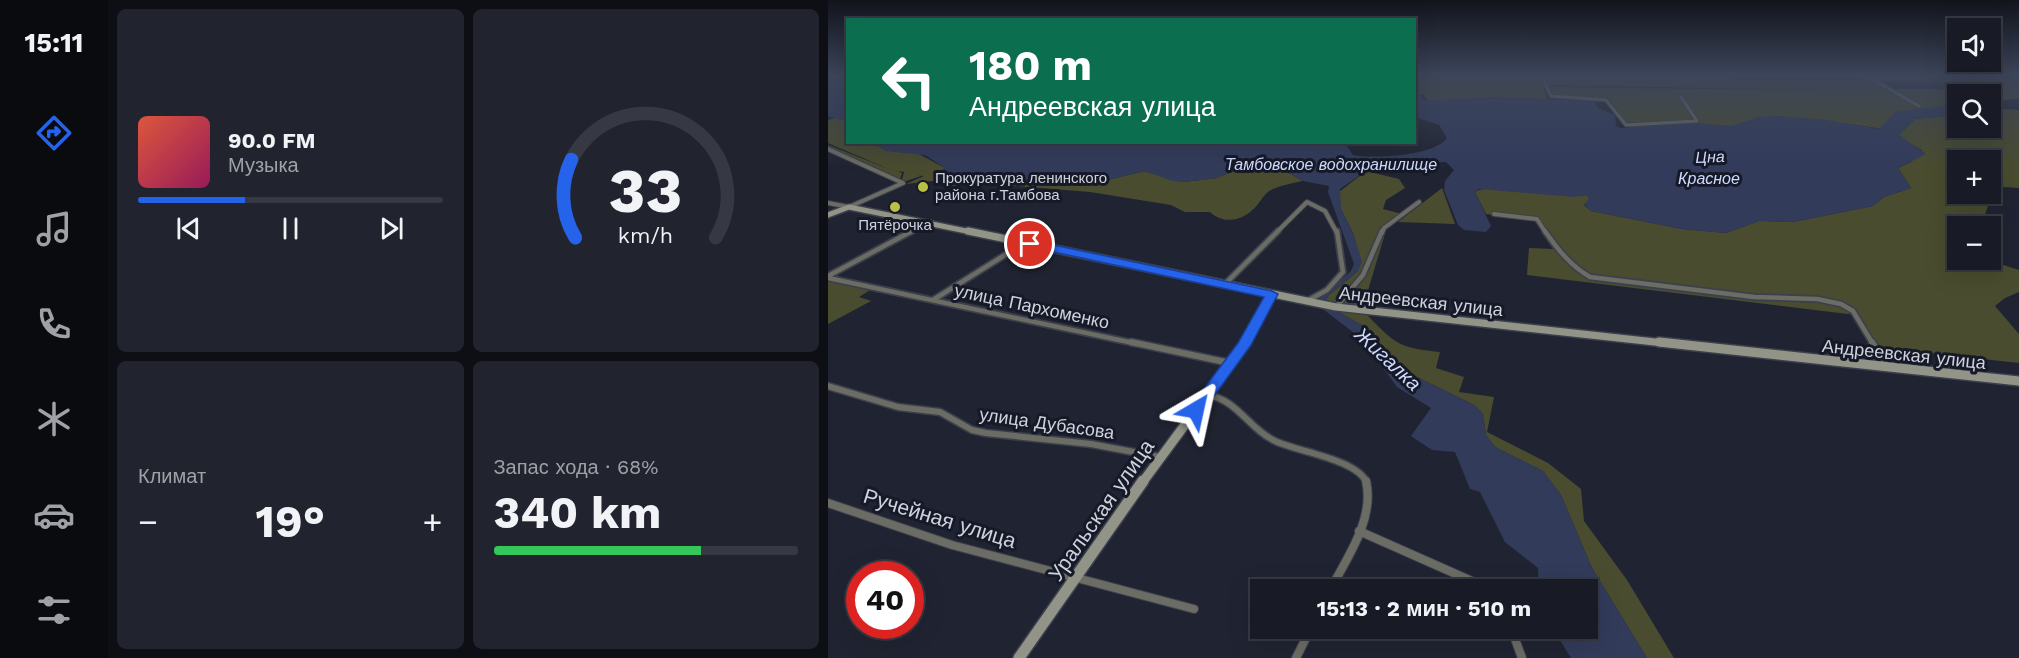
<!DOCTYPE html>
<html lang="ru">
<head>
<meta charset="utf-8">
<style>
  :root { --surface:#181b26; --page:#21242e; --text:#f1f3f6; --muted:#9fa1a7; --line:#363943; --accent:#2563eb }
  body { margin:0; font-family:"Work Sans",sans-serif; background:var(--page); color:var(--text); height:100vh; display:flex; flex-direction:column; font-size:22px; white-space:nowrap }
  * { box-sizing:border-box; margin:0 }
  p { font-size:20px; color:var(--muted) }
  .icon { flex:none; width:33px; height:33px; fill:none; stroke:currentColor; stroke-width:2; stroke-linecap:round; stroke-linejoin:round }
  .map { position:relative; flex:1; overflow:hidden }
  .details { display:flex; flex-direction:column; gap:9px; padding:9px; background:#0d0f15; width:720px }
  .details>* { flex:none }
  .hud { position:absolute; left:18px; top:18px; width:570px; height:126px; border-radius:0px; box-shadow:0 6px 24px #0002,0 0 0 2px var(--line); background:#0b6e4f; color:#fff; overflow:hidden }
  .controls { position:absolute; left:1119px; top:18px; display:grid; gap:12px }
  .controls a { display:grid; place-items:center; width:54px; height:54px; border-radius:0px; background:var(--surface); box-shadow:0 6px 24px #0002,0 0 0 2px var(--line); font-size:30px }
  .speed { position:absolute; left:18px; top:561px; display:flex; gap:12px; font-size:30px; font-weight:700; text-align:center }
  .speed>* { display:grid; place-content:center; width:78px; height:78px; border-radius:50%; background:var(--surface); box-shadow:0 6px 24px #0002,0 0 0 2px var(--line); line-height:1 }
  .speed .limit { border:9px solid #d22; background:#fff; color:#111 }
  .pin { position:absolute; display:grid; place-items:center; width:51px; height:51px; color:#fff; margin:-26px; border:3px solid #fff; border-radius:50%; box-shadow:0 2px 6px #0007 }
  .me { position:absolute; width:66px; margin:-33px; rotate:36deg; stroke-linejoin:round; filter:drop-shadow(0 0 4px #0008) }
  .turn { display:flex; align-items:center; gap:21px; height:126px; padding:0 24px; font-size:27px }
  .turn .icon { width:78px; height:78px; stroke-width:2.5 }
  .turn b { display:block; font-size:42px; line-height:51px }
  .big { font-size:45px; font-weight:700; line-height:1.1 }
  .details .tile { flex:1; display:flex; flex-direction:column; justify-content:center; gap:9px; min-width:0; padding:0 21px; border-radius:9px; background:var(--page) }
  .details .dial { align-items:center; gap:0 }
  .dial svg { height:156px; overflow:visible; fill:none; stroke:var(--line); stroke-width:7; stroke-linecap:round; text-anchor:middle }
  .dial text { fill:var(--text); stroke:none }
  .song { display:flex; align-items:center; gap:18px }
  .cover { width:72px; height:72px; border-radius:9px; background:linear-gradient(135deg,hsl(10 70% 55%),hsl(330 70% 35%)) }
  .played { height:6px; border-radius:3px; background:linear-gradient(90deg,var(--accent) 35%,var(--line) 35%) }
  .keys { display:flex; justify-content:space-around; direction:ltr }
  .heat { display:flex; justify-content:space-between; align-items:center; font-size:33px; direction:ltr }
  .charge { height:9px; border-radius:4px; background:linear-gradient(90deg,#34c759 68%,var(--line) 0) }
  .details .tiles { flex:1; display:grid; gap:9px; grid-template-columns:repeat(2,1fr) }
  .trip { position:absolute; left:422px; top:579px; width:348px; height:60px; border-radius:0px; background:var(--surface); box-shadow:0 6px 24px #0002,0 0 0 2px var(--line); font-weight:700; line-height:60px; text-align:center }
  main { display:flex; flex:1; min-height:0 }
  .dock { display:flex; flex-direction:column; width:108px; justify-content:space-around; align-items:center; background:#0a0b0f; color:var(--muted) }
  .dock .icon { width:42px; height:42px }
  .dock .selected { color:var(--accent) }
  .dock b { font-size:27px; color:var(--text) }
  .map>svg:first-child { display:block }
  .green { fill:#4a4c2f; fill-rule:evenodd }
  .water { fill:#323b5a }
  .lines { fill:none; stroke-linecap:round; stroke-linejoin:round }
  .street-far4-casing { stroke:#3c404d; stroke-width:4.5 }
  .street-far3-casing { stroke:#3c404d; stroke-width:6 }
  .street-far2-casing { stroke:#3c404d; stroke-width:8 }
  .street-far1-casing { stroke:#3c404d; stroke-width:9 }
  .street-casing { stroke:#3c404d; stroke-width:10 }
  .secondary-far3-casing { stroke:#3c404d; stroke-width:8 }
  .secondary-far2-casing { stroke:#3c404d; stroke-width:10 }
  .secondary-far1-casing { stroke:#3c404d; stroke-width:12 }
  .secondary-casing { stroke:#3c404d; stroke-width:14 }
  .street-far4 { stroke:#6b6c64; stroke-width:3 }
  .street-far3 { stroke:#6b6c64; stroke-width:4 }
  .street-far2 { stroke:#6b6c64; stroke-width:4.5 }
  .street-far1 { stroke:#6b6c64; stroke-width:6 }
  .street { stroke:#6b6c64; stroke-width:8 }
  .secondary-far3 { stroke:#939488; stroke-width:5 }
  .secondary-far2 { stroke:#939488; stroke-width:7 }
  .secondary-far1 { stroke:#939488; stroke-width:9 }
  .secondary { stroke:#939488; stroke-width:11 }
  .route { fill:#2563eb; stroke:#184099; stroke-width:1.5 }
  .poi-dot { fill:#bac046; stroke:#161a28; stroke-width:2 }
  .labels { text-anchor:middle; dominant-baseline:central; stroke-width:6; stroke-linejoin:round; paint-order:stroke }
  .far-poi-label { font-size:15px; fill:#cfd2dc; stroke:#161a28; text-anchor:start }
  .far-water-label { font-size:16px; font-style:italic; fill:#cedafd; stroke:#161a28 }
  .street-label { font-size:18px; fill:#cfd2dc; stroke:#161a28 }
  .water-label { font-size:20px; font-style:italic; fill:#cedafd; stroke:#161a28 }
  .near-street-label { font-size:21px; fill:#cfd2dc; stroke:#161a28 }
</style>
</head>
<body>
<main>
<nav class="dock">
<b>15:11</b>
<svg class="icon selected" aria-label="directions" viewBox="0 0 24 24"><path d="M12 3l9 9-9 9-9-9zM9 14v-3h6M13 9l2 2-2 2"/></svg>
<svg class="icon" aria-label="music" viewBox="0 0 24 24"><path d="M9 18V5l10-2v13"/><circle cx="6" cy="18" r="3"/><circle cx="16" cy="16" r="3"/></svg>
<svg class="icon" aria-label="phone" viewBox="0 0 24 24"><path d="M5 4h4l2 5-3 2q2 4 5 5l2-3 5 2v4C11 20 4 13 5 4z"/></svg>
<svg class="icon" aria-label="climate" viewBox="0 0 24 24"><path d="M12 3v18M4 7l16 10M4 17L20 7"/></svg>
<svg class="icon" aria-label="car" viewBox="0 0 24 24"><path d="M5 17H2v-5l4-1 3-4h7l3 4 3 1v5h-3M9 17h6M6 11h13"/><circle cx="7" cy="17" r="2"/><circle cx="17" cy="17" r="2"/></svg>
<svg class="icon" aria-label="filters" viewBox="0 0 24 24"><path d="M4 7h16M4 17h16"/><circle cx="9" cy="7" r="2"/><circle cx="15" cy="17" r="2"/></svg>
</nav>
<section class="details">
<div class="tiles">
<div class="tile">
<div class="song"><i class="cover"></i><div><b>90.0 FM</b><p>Музыка</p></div></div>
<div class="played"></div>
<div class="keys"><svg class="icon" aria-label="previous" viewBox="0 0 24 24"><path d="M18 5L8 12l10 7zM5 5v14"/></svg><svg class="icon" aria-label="pause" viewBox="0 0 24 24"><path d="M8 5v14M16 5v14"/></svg><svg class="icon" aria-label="next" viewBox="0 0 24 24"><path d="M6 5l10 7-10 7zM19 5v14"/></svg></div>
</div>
<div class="tile dial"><svg viewBox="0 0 100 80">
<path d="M14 69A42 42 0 1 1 86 69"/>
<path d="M14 69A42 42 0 0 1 12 29" stroke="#2563eb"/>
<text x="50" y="56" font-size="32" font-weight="700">33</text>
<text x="50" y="72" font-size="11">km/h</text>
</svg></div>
<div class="tile"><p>Климат</p>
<div class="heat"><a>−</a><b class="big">19°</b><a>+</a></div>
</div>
<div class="tile"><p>Запас хода · 68%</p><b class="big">340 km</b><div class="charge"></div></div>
</div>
</section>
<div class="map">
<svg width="1191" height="658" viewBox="0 0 1191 658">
  <rect width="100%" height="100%" fill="#202432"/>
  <path class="green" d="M589,75h123l7,24 -61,-2 -58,4 -4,-6 -6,-1 1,-10 -4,-2z
    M716,75h317l7,5 -274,-3 278,4 16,10h3l-3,-2h54l15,8v8l-34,4 -40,20 -60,-9 -47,-4 -41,11 -33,-3 -72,4 -20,-27 -55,-2 -7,-12 321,4 -321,-6z
    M1038,75h80l10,7 -81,-1z
    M1125,75h66v24l-27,2 -2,-7h-7z
    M1177,109l14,1v78l-15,-1 -13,10 -10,29h-23v34l33,-2 9,6 19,6v22l-14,6 -10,8 24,28v29l-144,-16 -19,-32 -329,-40 2,-27 24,1 -19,-29 -48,-6 -11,-22c14,-11 87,7 111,3l4,3 -6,7 7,6 91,18 44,4 33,-12 34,1 80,-16 11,-9 27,-9 -13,-20 13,-6 11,-12 -20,-10 -3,-5 16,-16 42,-4 1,13h32l1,-16zM1130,160h32v34h-32z
    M7,118l12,3 1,21 23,1 25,9 21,1 28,15 -4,3 24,8 76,1 42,6 61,-15 40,11 33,-4 17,-7 27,-6 21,4 21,12c-10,2 -22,4 -32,9 -6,3 -9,9 -13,14 -12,16 -33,22 -48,8h-25l-14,-7 -81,-13 -125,-10 -12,5 -2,-1 5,-5 -5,-2 -45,5 18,-8 -9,-1 6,1 -15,5 -4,-1 2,-8 -6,-1 4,2 -2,6 -72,-32v-2l63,25 -63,-27v-23z
    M538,171l33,8 6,9 -19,12 -3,9 19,5 -15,13 -24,80 1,5c30,30 32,36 76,40l-4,16 28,9 -5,15 35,5 -7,35 61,31 33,26 3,32 43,59 47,78h-27l-55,-90 -31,-73 -18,-24 -48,-24 -9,-12 -3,-21 -9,-9 -59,-29 -24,-18 -24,-30 -43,-24 5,-9 29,-24 -4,-36 -13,-26 -2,-17z
    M614,188l13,36 -57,-2z
    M0,281l42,9 -11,7 12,4 -43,23z"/>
  <path class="water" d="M0,75h19v46l-19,-5z
    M587,90l10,11 58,-4 111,4 4,7 17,7 1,11 4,2 79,-5 32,3 27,-9 15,-1 47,3 59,10 17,-18 62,-6 -1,10 -42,4 -16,16 27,19 -28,14 13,20 -27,9 -11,9 -80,16 -34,-1 -33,12 -44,-4 -91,-18 -7,-7 6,-6 -4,-3 -12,2 -95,-8 -4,3 16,34 -5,6 -22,-2 -6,-5 -14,-35 1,-9 9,-11 -8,-8 -54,2 -26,7 -26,18 1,20 13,26 8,27 -4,9 -29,24 -5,9 43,24 24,30 24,18 59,29 9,9 3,21 9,12 48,24 18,24 31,73 55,90h-76l-18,-29 34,-1v-38l-48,-1 -1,-21 -33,-26 -25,-50 -10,-3 -15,-37 -23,-2 -21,-14 20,-28 -34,-21 -35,-48 -47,-36 36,-32 3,-7 -26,-72 1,-6 -26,-5 -21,-12 -21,-4 -27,6 -17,7 -33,4 -11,-1 -29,-10 -61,15 -42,-6 -76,-1 -25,-8 5,-3 -20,-13 -39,-4 -15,-8 473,-1 9,13c22,4 81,1 94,-17l-8,-13 -24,-8z"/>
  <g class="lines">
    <defs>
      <path id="street-far4" d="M713,75l10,21 55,4 20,25 71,-4 -16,-24
        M1037,75l54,31"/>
      <path id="street-far3" d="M0,149l75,34
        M0,203l21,4 54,-24
        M666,214l43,5 9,14
        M81,233l21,-11
        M448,233l31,-31 18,9 12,22
        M554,233l2,-5 35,-26"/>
      <path id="street-far2" d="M717,231c13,19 26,35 45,46l164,20 63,2 24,5 12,7 20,33
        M0,276l84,-45
        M0,278l310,66
        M396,285l54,-54
        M105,300l91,-57
        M479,301l20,-11 16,-18 -6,-41
        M508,307l27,-32 19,-44"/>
      <path id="street-far1" d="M303,342l99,21
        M1044,342l15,24
        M0,386l70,21 42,5 32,18 14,3 105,11 69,13
        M379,395c30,4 42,34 68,46 23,11 82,18 92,42"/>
      <path id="street" d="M0,503l124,42 242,64
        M531,531l133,59
        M502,590c17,-32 45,-71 36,-109
        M683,628l11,30
        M468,658l15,-30"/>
      <path id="secondary-far3" d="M0,215l21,-8 127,26"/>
      <path id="secondary-far2" d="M140,231l368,76 337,37
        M417,344l27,-50"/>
      <path id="secondary-far1" d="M831,342l360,39
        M314,483l104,-141"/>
      <path id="secondary" d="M191,658l124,-177"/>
    </defs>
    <use href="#street-far4" class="street-far4-casing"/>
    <use href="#street-far3" class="street-far3-casing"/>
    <use href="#street-far2" class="street-far2-casing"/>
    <use href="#street-far1" class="street-far1-casing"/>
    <use href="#street" class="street-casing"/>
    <use href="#secondary-far3" class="secondary-far3-casing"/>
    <use href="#secondary-far2" class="secondary-far2-casing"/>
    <use href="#secondary-far1" class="secondary-far1-casing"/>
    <use href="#secondary" class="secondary-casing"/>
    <use href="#street-far4" class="street-far4"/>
    <use href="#street-far3" class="street-far3"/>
    <use href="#street-far2" class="street-far2"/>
    <use href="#street-far1" class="street-far1"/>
    <use href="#street" class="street"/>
    <use href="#secondary-far3" class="secondary-far3"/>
    <use href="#secondary-far2" class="secondary-far2"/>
    <use href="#secondary-far1" class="secondary-far1"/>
    <use href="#secondary" class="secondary"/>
  </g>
  <linearGradient id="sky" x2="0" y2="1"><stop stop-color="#12141c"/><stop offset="0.45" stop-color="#3c455a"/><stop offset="1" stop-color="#3c455a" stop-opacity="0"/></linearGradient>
  <rect width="1191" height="167" fill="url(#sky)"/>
  <path class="route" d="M202,240l242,51 6,3 -27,51 -50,69 -5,2 -8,-6 50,-67 26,-46 -238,-51v-5z"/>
  <g class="poi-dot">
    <circle cx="95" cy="187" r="6"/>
    <circle cx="67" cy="207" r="6"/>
  </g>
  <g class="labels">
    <g class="far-poi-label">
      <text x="107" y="178">Прокуратура ленинского<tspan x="107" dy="17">района г.Тамбова</tspan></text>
      <text x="67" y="225" text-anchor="middle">Пятёрочка</text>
    </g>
    <g class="far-water-label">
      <text transform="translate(882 157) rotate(-2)">Цна</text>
      <text x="503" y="164">Тамбовское водохранилище</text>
      <text x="881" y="178">Красное</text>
    </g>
    <g class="street-label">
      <text transform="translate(593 301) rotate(6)">Андреевская улица</text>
      <text transform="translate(204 306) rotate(12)">улица Пархоменко</text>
      <text transform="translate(1076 354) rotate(6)">Андреевская улица</text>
      <text transform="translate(219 423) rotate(8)">улица Дубасова</text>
    </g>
    <g class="water-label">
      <text transform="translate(560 359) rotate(43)">Жигалка</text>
    </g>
    <g class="near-street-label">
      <text transform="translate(273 510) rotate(-55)">Уральская улица</text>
      <text transform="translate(112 518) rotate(17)">Ручейная улица</text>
    </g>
  </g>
</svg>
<div class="controls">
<a><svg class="icon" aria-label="sound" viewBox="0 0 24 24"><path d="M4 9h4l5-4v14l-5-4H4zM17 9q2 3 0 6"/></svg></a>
<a><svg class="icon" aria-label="search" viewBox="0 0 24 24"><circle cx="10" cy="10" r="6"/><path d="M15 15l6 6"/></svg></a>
<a>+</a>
<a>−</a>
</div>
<div class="speed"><div class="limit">40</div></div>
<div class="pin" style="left:202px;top:244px;background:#d93025"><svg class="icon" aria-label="arrive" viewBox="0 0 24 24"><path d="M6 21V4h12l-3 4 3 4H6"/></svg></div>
<svg class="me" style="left:368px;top:410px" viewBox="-20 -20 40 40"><path d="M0-17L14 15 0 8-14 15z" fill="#2563eb" stroke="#fff" stroke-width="4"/></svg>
<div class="trip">15:13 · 2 мин · 510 m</div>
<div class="hud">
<div class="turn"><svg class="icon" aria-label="left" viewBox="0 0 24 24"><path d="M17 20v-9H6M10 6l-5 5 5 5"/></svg><div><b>180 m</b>Андреевская улица</div></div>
</div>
</div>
</main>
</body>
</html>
